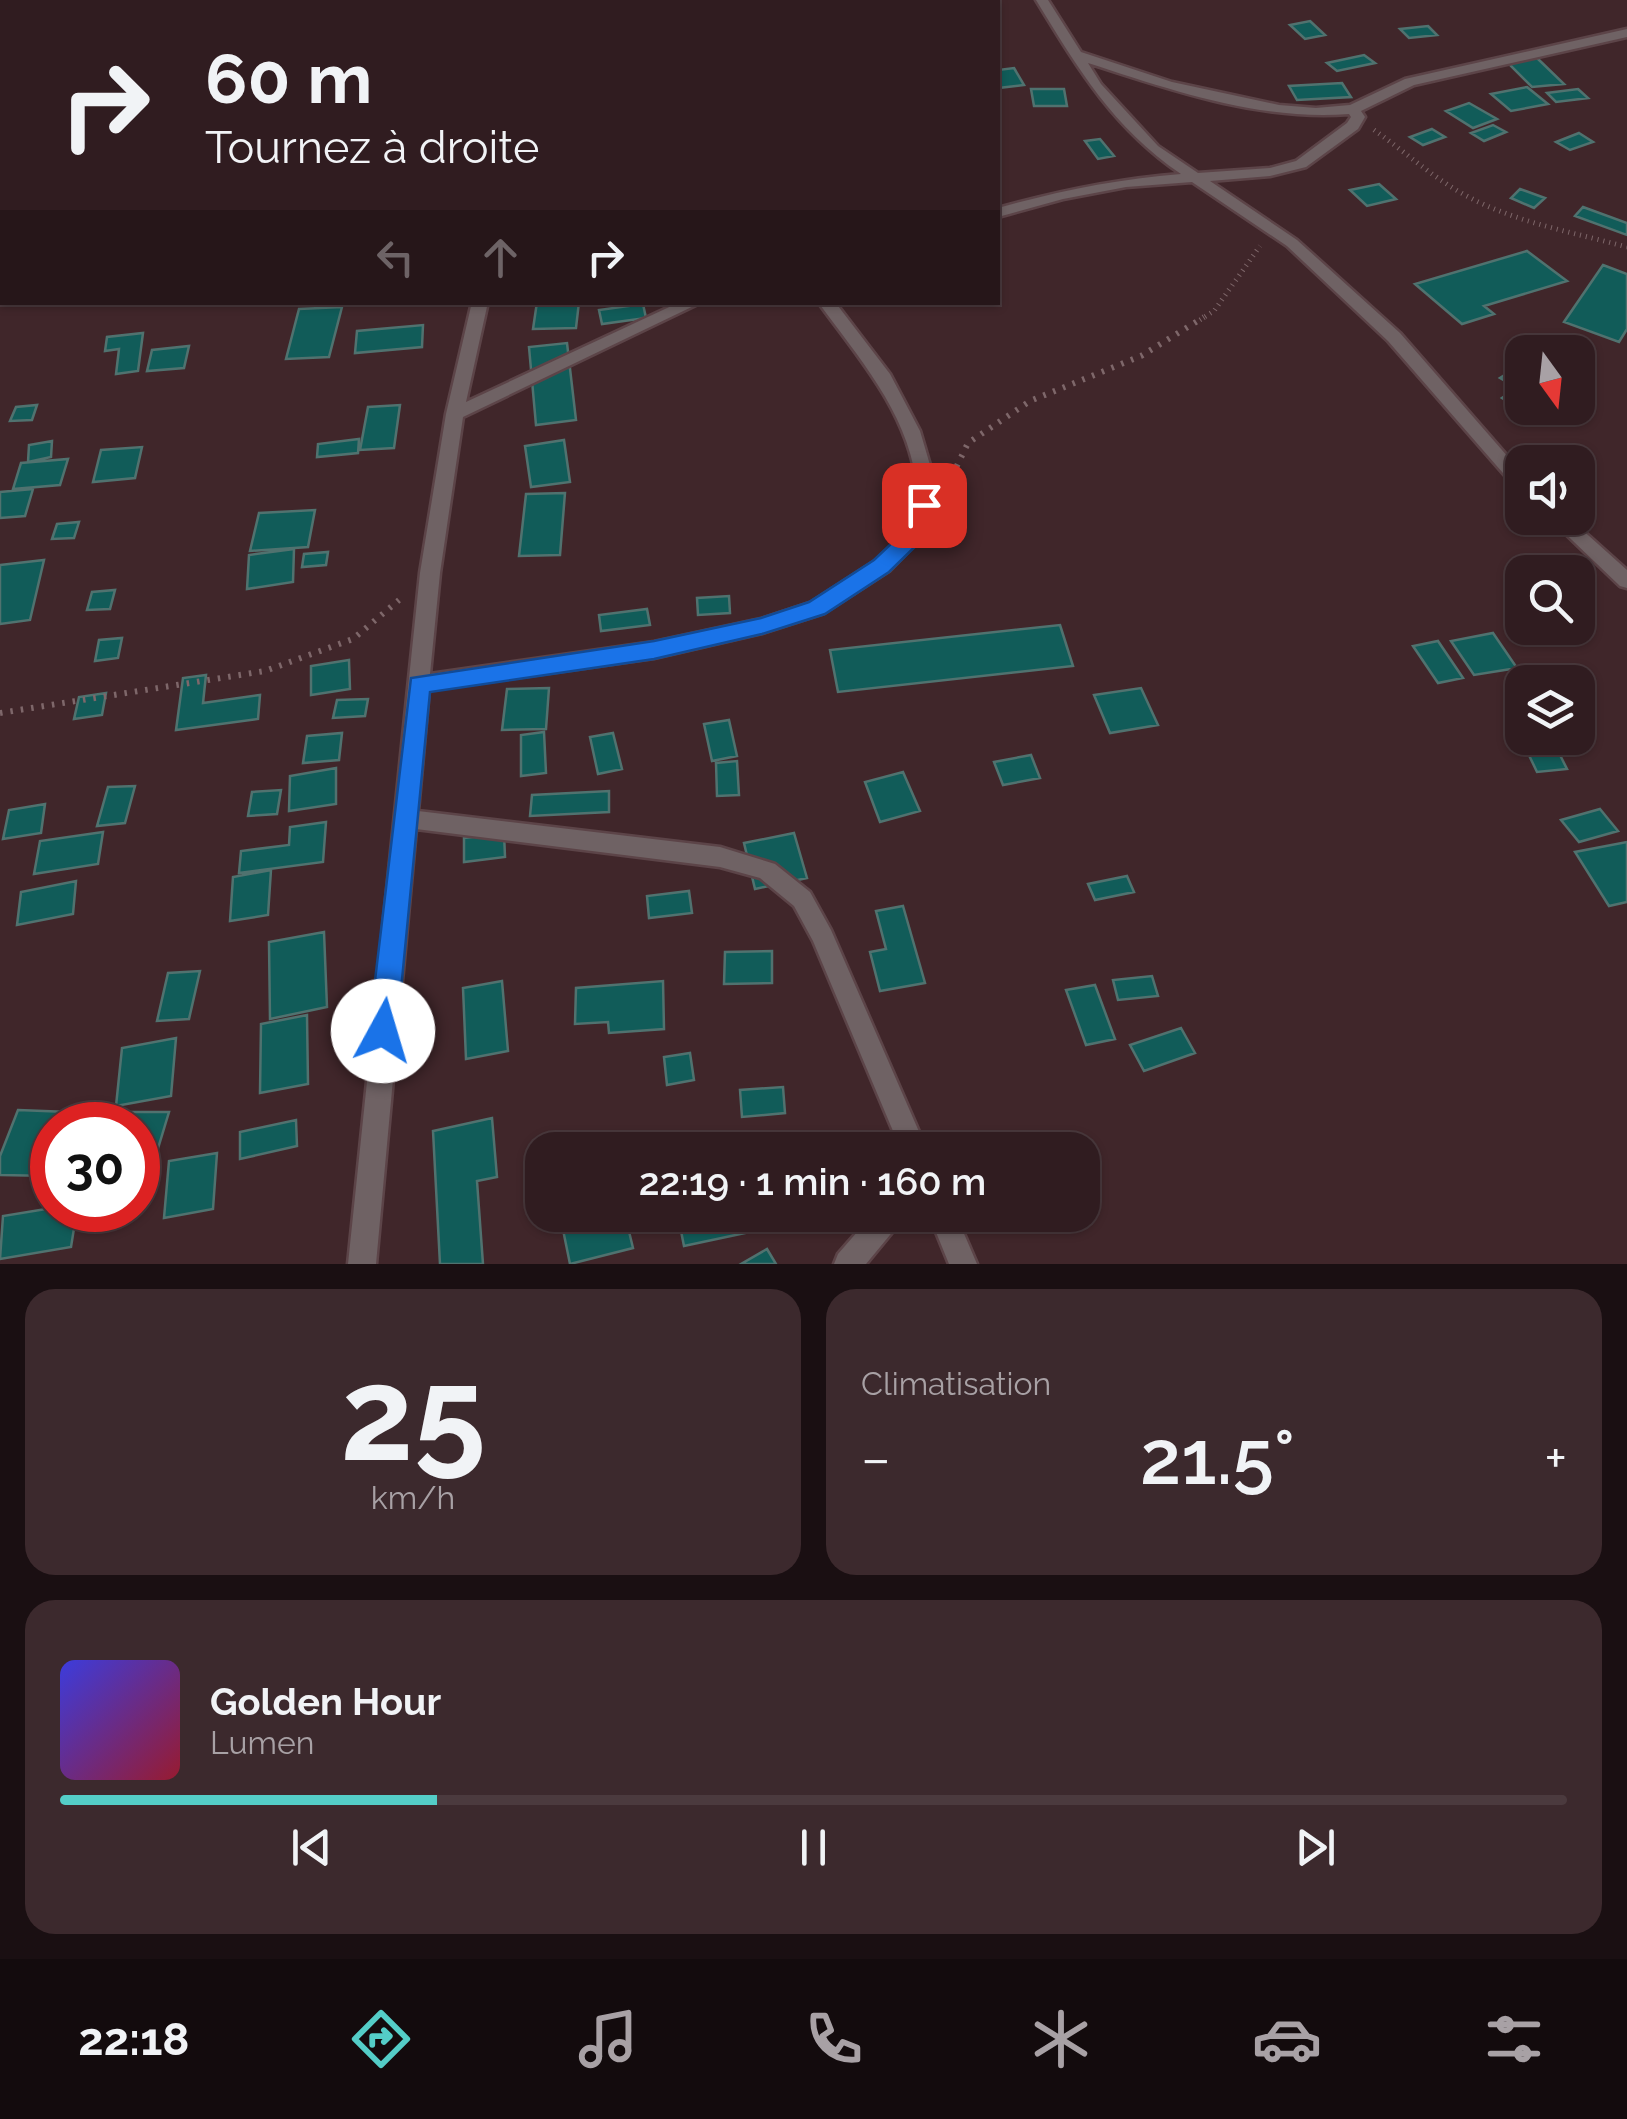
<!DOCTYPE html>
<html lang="fr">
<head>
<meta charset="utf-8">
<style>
  :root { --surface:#301c20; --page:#3c292d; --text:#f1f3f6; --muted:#a8a1a5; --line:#4b3a3e; --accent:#54cdc7 }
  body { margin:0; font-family:Raleway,sans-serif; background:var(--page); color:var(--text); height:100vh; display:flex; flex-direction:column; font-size:38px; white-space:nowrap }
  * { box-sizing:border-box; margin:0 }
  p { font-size:32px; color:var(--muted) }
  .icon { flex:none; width:55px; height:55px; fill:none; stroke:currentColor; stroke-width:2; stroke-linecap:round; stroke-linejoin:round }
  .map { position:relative; height:1264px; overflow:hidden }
  .side { display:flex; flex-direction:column; gap:25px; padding:25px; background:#1a0f12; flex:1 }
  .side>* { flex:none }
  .top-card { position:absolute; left:0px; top:0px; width:1000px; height:305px; box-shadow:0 2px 8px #0004,0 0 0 2px var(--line); background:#301c20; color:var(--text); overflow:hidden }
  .needle { width:65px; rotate:165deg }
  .buttons { position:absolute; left:1505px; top:335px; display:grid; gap:20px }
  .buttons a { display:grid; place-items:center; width:90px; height:90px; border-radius:20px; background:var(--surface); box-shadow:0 2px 8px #0004,0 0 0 2px var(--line); font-size:50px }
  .speed { position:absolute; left:30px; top:1102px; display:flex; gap:20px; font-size:50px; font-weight:700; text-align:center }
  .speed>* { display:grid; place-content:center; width:130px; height:130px; border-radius:50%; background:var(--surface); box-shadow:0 2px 8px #0004,0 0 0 2px var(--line); line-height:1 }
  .speed .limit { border:15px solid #d22; background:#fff; color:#111 }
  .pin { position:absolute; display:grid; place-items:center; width:85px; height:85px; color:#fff; margin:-42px; border-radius:20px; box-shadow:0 5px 15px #0006 }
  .me { position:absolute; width:110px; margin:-55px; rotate:6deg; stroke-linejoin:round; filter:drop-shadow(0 0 8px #0008) }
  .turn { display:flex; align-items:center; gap:35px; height:210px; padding:0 40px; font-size:45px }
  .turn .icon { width:130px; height:130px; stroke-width:2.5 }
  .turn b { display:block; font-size:70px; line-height:85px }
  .lanes { display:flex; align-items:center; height:95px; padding:0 40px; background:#0003; justify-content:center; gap:50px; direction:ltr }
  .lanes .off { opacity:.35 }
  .big { font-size:75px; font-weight:600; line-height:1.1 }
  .side .tile { flex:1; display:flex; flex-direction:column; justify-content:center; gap:15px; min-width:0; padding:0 35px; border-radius:30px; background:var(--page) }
  .side .dial { align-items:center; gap:0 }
  .dial b { font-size:130px; line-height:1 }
  .song { display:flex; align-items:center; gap:30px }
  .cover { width:120px; height:120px; border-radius:15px; background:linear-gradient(135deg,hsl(240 70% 55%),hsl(350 70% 35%)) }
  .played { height:10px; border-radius:5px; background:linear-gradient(90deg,var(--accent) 25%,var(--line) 25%) }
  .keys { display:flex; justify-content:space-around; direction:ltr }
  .heat { display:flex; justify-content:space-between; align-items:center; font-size:55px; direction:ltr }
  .side .tiles { flex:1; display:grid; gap:25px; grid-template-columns:1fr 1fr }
  .tile:last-child { grid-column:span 2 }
  .trip { position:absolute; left:525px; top:1132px; width:575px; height:100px; border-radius:30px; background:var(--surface); box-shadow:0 2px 8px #0004,0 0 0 2px var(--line); font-weight:600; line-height:100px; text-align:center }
  .tabs { display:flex; height:160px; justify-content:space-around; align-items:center; background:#130b0d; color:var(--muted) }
  .tabs .icon { width:70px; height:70px }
  .tabs .on { color:var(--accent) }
  .tabs b { font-size:45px; color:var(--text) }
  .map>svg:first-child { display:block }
  .building { fill:#115c59; stroke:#50726f; stroke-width:2.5 }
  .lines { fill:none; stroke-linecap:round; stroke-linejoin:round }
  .street-casing { stroke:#5c4448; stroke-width:5 }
  .path-far1 { stroke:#7e676a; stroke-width:5; stroke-dasharray:1 5; stroke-linecap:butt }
  .path { stroke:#7e676a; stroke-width:6; stroke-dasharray:2.5 8; stroke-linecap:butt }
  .street { fill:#6f6264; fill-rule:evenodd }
  .route { fill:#1a73e8; stroke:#114b97; stroke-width:2.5 }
</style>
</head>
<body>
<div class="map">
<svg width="1627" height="1264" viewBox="0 0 1627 1264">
  <rect width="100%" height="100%" fill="#40262a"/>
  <path class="building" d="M1310,21l15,14 -20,4 -15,-14z
    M1428,26l9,9 -28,3 -9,-9z
    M1364,55l11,8 -38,8 -10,-8z
    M1537,58l27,26 -32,3 -26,-26z
    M1014,68l10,17 -26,3v-18z
    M1342,83l9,14 -54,3 -8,-14z
    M1527,87l21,17 -37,7 -20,-17z
    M1031,89h33l3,17h-33z
    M1578,89l10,9 -32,4 -9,-9z
    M1469,103l28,16 -24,9 -27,-17z
    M1493,125l13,7 -22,9 -13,-8z
    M1432,129l13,8 -22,8 -13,-8z
    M1579,133l14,9 -23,8 -14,-8z
    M1100,139l14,17 -16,3 -13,-18z
    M1379,184l17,15 -29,7 -17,-16z
    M1520,189l25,9 -11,10 -23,-10z
    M1583,207l44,16v12l-52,-19z
    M1527,251l40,30 -83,25 10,8 -32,10 -47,-40z
    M1603,265l24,9v55l-8,13 -55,-20z
    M537,302h42l-3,26 -43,1z
    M643,304l3,14 -44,6 -3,-14z
    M342,307l-13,50 -43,2 13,-50z
    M423,325l-1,22 -67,6 2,-22z
    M143,333l-5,38 -22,3 3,-25 -14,2 2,-14z
    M567,343l9,77 -40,5 -7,-78z
    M189,346l-5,22 -37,3 5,-21z
    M1522,364v44h42l-23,14 -39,-24 15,-10 -17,-10z
    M37,405l-5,15 -22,1 6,-14z
    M400,405l-6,43 -34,2 8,-43z
    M359,439l-1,14 -41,4 1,-13z
    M564,440l6,42 -39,5 -6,-41z
    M52,441l-1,16 -23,5 1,-17z
    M142,447l-7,31 -42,4 8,-32z
    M68,459l-8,26 -47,4 8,-26z
    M33,489l-8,27 -25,2v-26z
    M565,493l-5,62 -41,1 7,-62z
    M315,510l-7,37 -58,4 9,-38z
    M79,522l-5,16 -22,1 5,-15z
    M294,549l-1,33 -46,7 2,-34z
    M328,552l-2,13 -24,2 2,-13z
    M44,560l-14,60 -30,4v-59z
    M115,590l-5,19 -23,1 5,-18z
    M729,596l1,17 -32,2 -1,-17z
    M647,609l3,16 -49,6 -2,-16z
    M1060,625l13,41 -235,26 -8,-42z
    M1493,633l24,35 -43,7 -23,-34z
    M122,638l-4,20 -23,3 4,-21z
    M1438,641l25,37 -25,5 -25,-37z
    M349,660l1,29 -39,6v-29z
    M206,675l-3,28 57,-8 -2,24 -82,11 7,-52z
    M549,688l-3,41 -44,1 5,-41z
    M1141,688l17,37 -48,8 -16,-38z
    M106,693l-4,22 -28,4 5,-22z
    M368,699l-3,17 -32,2 4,-18z
    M729,720l8,36 -25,5 -8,-37z
    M544,732l2,41 -25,3v-41z
    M342,733l-3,27 -36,3 4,-27z
    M613,733l9,36 -24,5 -8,-37z
    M1557,749l10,20 -30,3 -10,-21z
    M1031,755l9,23 -37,7 -9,-23z
    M737,761l2,34 -22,1 -1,-33z
    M336,768v36l-47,7 1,-35z
    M903,772l17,39 -40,11 -15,-40z
    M135,786l-10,37 -28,3 11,-39z
    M281,790l-4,24 -29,2 4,-24z
    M609,791v21l-79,4 2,-21z
    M45,804l-4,29 -38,6 6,-29z
    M1600,809l18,22 -39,11 -18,-22z
    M326,822l-3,40 -84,11 2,-22 48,-6 1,-18z
    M103,832l-5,32 -64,10 6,-33z
    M504,833l1,24 -41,5v-24z
    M794,833l13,45 -52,11 -11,-46z
    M1627,842v60l-18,4 -34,-54z
    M271,870l-3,45 -38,6 3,-44z
    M1127,876l7,16 -39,8 -7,-16z
    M76,881l-3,33 -56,11 4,-33z
    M689,891l3,22 -43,5 -2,-22z
    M903,906l22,77 -45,8 -10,-39 16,-3 -10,-38z
    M324,932l3,75 -57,12 -1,-77z
    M772,951v32l-48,1 1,-32z
    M200,971l-11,48 -32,2 11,-48z
    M1152,976l6,20 -40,4 -5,-20z
    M502,981l6,70 -42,8 -3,-71z
    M663,981l1,48 -55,4 -1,-11 -33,2 1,-36z
    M1095,985l20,54 -29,6 -20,-55z
    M307,1015l1,69 -48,9 1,-69z
    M1181,1028l14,25 -51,18 -14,-26z
    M176,1038l-5,58 -55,10 6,-58z
    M690,1053l4,27 -27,5 -3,-28z
    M783,1087l2,26 -43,4 -2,-27z
    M18,1110l102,4 -4,11h-64v51l-52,-1v-19z
    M130,1112h39l-13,43h-18v-30h-12z
    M492,1118l5,59 -20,4 6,83h-43l-7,-133z
    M296,1120l1,26 -57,13v-27z
    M217,1153l-4,56 -49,9 5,-57z
    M52,1208l25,2 -6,37 -71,12 3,-43z
    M560,1215h65l8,33 -63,16z
    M741,1215l4,18 -61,13 -6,-30z
    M767,1249l9,15h-35z"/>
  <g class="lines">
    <defs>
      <path id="street" d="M547,0h12v2h-12z
        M1036,0h12l33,52 91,30 107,23 37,3 34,-3 55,-26 222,-50v8l-213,48 -53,26 4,6 -7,12 -52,38 -36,9 -60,5 87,59 103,93 122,140v17l-6,-2 -128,-147 -101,-95 -95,-64 -66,5 -63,12 -65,18v-9c61,-17 119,-29 183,-34 -68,-46 -104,-107 -145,-174zM1088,63c83,27 172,58 261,51l2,3 -4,6 -51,38 -26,7 -72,5 -40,-27 -57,-62z
        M472,302h16l-22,100 214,-100h22l-239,115 -23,156 -10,101 224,-32 107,-23 49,-16 65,-42 37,-34c1,-15 6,-33 4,-47 -10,-70 -58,-123 -98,-178h17l55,72 30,57 15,51 -5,47 -41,42 -65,42 -62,20 -108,25 -225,32 -11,121 302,36 55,17 35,28 21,38 96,220h-26l-88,-209 -19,-35 -34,-28 -40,-11 -304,-38 -40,435h-28l72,-691 26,-159z
        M1549,518h20l58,52v18l-7,-2z
        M872,1215h31l-4,9 -33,40h-32l4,-10z
        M929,1215h27l21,49h-28z"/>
    </defs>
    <use href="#street" class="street-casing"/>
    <path class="path-far1" d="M1374,130c30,21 57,46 89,64 50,28 109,38 164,53
      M1200,320l14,-9 46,-65"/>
    <path class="path" d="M952,476l16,-33 62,-42 111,-45 63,-39
      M0,713l265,-42 88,-32 46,-39"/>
    <use href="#street" class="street"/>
  </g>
  <path class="route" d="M924,498l10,7 -6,29 -39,38 -64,42 -63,20 -108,25 -224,33 -33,339 -4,9 -10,4 -10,-4 -4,-9 42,-353 243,-37 107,-23 48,-16 65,-42 36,-34 3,-21z"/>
</svg>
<div class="buttons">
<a><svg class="needle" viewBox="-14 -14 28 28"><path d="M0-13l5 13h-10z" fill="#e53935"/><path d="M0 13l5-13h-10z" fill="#a8a1a5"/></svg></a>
<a><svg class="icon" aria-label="sound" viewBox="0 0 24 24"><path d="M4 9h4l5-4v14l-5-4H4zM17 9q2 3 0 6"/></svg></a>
<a><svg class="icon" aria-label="search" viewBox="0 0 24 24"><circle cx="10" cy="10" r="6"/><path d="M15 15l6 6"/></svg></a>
<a><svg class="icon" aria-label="layers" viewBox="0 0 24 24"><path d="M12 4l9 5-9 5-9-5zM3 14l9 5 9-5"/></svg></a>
</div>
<div class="speed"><div class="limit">30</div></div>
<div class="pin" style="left:924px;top:505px;background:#d93025"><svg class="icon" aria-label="arrive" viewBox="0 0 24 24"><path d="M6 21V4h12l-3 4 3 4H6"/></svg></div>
<svg class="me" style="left:383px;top:1031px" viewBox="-20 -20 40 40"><circle r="19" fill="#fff"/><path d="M0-13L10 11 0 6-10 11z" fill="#1a73e8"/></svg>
<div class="trip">22:19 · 1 min · 160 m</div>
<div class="top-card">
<div class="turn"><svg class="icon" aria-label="right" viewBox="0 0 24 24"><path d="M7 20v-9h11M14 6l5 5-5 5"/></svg><div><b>60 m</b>Tournez à droite</div></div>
<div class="lanes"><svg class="icon off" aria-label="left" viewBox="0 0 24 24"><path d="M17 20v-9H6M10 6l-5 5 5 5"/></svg><svg class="icon off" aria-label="ahead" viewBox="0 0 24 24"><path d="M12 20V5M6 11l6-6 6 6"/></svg><svg class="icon" aria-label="right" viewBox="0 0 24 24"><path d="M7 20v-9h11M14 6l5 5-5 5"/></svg></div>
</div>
</div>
<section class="side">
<div class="tiles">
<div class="tile dial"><b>25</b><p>km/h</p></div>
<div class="tile"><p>Climatisation</p>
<div class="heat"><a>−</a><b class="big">21.5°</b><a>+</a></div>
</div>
<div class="tile">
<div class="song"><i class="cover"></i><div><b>Golden Hour</b><p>Lumen</p></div></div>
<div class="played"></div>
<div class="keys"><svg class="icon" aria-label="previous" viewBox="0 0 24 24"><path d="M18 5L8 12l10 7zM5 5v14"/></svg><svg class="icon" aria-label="pause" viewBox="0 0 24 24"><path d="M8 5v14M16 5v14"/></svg><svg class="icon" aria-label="next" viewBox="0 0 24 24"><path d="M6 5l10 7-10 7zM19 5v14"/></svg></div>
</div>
</div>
</section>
<nav class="tabs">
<b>22:18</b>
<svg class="icon on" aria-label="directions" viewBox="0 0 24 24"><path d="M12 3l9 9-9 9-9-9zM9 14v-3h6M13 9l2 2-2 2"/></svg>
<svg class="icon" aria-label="music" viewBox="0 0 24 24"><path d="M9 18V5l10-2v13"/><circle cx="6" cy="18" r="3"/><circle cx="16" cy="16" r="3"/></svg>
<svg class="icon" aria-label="phone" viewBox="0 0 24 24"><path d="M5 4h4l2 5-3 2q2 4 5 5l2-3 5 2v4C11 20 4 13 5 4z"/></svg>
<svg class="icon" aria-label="climate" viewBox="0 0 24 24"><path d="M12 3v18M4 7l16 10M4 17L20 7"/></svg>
<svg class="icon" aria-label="car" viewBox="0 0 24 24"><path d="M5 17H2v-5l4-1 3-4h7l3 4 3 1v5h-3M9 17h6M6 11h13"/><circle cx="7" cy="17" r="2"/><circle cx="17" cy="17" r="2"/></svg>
<svg class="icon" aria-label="filters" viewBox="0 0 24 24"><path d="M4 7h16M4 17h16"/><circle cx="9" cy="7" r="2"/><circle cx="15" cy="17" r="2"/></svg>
</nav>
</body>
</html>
